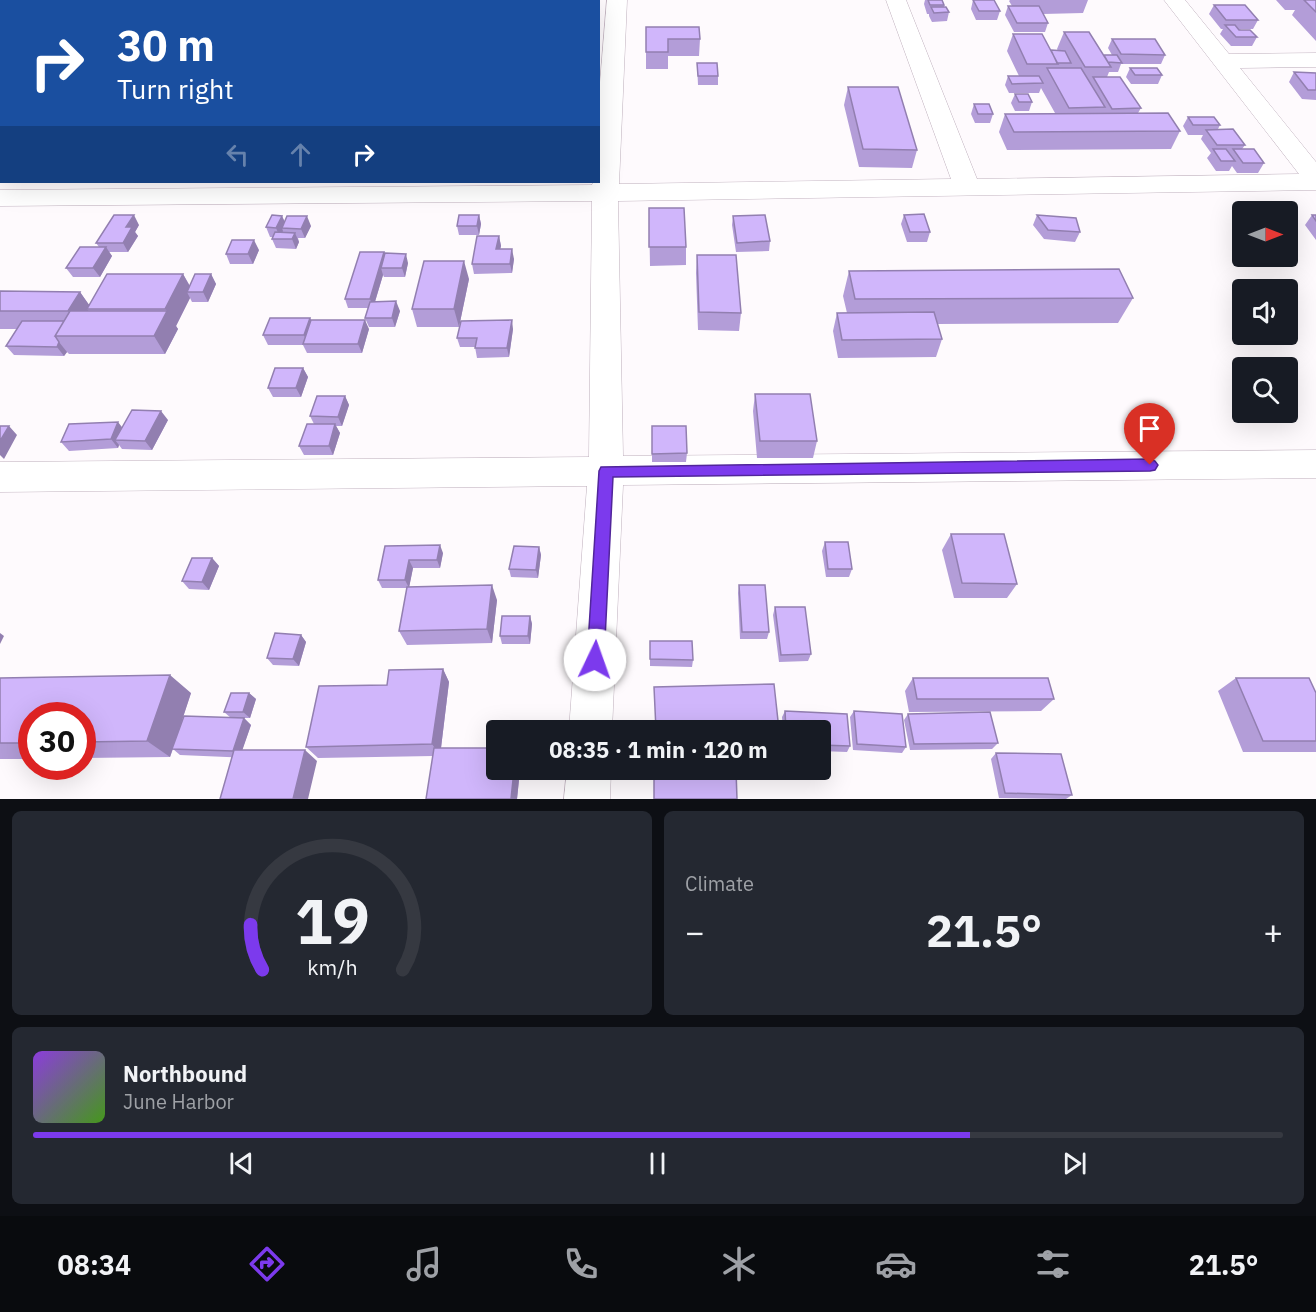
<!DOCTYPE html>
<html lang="en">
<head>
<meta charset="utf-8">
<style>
  :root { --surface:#171b24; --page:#242831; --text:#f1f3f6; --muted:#9ea1a6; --line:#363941; --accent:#7c3aed }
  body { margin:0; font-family:"IBM Plex Sans",sans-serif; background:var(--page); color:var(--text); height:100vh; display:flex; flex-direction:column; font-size:22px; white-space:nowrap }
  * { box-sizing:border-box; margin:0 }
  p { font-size:20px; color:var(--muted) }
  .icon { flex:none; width:33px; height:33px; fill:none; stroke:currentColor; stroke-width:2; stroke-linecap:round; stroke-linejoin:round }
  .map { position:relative; height:799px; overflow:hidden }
  .details { display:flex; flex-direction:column; gap:12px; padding:12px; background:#0d0f14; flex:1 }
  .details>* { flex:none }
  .guide { position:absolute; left:0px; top:0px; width:600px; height:183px; box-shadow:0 6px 24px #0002; background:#1a4fa0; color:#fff; overflow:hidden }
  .needle { width:39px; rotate:90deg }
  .fabs { position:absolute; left:1232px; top:201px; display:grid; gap:12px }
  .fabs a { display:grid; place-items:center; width:66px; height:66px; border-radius:6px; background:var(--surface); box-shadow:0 6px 24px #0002; font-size:30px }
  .speed { position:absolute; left:18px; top:702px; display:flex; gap:12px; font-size:30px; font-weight:700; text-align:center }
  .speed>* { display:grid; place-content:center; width:78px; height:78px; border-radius:50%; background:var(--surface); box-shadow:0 6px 24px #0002; line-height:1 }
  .speed .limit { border:9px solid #d22; background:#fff; color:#111 }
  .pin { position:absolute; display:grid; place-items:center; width:51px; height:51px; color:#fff; margin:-62px -26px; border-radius:50% 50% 50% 0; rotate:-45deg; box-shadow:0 0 6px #0007 }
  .pin .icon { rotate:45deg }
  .me { position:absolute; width:66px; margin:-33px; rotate:3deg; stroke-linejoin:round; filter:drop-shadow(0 0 4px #0008) }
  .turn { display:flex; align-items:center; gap:21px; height:126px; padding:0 18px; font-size:27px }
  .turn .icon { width:78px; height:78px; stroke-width:2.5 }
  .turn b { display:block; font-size:42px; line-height:51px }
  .lanes { display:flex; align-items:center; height:57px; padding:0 18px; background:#0003; justify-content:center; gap:30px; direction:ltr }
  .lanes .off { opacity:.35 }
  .big { font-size:45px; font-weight:700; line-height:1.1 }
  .details .widget { flex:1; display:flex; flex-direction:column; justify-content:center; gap:9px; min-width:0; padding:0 21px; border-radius:9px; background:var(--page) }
  .details .dial { align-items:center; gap:0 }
  .dial svg { height:156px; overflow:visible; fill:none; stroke:var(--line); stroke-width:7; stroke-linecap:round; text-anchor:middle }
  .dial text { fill:var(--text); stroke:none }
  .song { display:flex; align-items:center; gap:18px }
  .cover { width:72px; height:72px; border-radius:9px; background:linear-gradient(135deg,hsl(270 70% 55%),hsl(100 70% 35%)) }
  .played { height:6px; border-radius:3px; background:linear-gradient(90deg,var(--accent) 75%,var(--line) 75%) }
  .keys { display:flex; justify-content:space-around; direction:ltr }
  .heat { display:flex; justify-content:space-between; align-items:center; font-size:33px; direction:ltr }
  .details .tiles { flex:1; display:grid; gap:12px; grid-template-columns:1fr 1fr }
  .widget:last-child { grid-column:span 2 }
  .trip { position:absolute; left:486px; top:720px; width:345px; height:60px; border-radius:6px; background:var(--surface); box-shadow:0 6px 24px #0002; font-weight:700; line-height:60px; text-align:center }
  .tab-bar { display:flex; height:96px; justify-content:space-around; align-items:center; background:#090b0e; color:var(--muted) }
  .tab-bar .icon { width:42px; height:42px }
  .tab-bar .on { color:var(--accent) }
  .tab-bar b { font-size:27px; color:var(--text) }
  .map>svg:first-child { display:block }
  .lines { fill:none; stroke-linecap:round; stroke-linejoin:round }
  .minor-casing { stroke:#bfb0bd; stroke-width:1 }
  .minor { fill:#fff; fill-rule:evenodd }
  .wall { fill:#b39dd8 }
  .shaded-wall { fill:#927fb0 }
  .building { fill:#d0b6fb; stroke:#927fb0; stroke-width:1.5 }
  .route { fill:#7c3aed; stroke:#51269a; stroke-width:1.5 }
</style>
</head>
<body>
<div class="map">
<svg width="1316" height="799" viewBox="0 0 1316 799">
  <rect width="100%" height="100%" fill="#fefafd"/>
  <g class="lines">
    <defs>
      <path id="minor" d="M343,0h20l-21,2z
        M607,0h20l-8,184 332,-5 -65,-179h20l71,179 322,-5 -135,-174h21l44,54 87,-1v14l-76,1 76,94v28l-698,11 5,255 693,-6v28l-693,7 -11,245h-43l18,-244 -587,6v-30l589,-5 3,-256 -592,5v-16l592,-5 1,-3h5v-76z
        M567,770h44l-1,29h-46z"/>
    </defs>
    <use href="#minor" class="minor-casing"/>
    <use href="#minor" class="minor"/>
  </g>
  <path class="wall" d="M925,0h17l2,5v2l5,5 -2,9 -15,1 -3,-6v-2h-2l-3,-10z
    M973,0l27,11 -3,9h-21l-5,-11z
    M1010,0h78l-5,13 -40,1 5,9 -3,9h-31l-9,-17 3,-9h4l-3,-5z
    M1276,0h40v41l-24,-26 3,-5h-10z
    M1214,5l44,15 -5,9h-14l18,8 -5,9h-21l-11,-12 3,-5h-2l-12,-15z
    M646,27l54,12 -1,17h-31v13h-22z
    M1064,32l40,23h8l-4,-7 4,-9 53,16 -4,9h-40l-3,8h-9l-2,5 34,31 -3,5 42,18 -9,18 -164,1 -8,-18 6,-18 50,-1 -14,-25 -2,5h-30l-4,-8 3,-9h11l-12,-25 6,-17 38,16 7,1 -1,-2z
    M697,63l21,13v9h-20z
    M1130,68l32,7 -4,9h-27l-5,-7z
    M1294,72l22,1v27l-14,-1 -13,-17z
    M848,87l69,63 -5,18 -53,-1 -15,-62z
    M1015,94l17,8 -3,9h-14l-4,-8z
    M974,104l19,10 -3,9h-15l-4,-9z
    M1188,117l32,8 -2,4 27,16 -3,4 22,14 -6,10h-21l-5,-7 -3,5h-13l-9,-13 4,-5 -10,-14 2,-4h-15l-5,-9z
    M649,208l37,39v18l-36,1z
    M479,215l2,9 -2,11h-20l-2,-9z
    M904,215l26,17 -3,10h-20l-6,-18z
    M1037,215l43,17 -5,10 -31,-3 -11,-14z
    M1312,215h4v25l-11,-15z
    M282,216l3,6 26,4 -6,12h-7l1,4 -3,7 -20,-1 -4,-9 1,-2h-3l-4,-10z
    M733,216l37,25 -1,10 -33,1 -4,-27z
    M139,225l-4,7 3,4 -10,16h-19l3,4 -12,21h-27l-7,-9 33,-21 -3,-4z
    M499,236l2,10 -1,3 14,10 -2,14 -38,1 -2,-10z
    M259,250l-6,14h-23l-4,-10z
    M385,254l23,9 -3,14h-21l-1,-2 -8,27 25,9 -5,16h-26l-4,-9 3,-10h-20l-3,-9z
    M697,255l44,58 -2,18 -41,-1 -2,-57z
    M849,271l284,27 -15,25 -181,1 5,15 -6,18 -98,1 -5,-27 4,-18h10l-4,-17z
    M183,274l7,12 21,-12 5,10 -8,18h-16l-2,-4 -14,28 2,3 -13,25h-96l-2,-2 -3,4 -50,-1 -8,-9 11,-17h-17v-38l80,1 9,13z
    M469,279l-10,48h-42l-5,-18z
    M310,318l1,2 58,9 -7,24h-55l-4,-8h-35l-5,-10z
    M513,329l-4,28 -32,1 -2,-11h-15l-3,-9z
    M303,368l5,9 -7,20h-28l-5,-9z
    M755,394l62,47 -4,17h-56l-4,-47z
    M345,396l4,9 -7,21h-6l4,7 -7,22h-29l-5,-9 15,-22 -4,-8z
    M168,420l-16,30 -30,-1 -3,-4 -1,3 -49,3 -8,-9 61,-15z
    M652,426l35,27 -1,9h-34z
    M951,534l66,50 -10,14h-53l-12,-48z
    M825,542l27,27 -3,8h-23l-4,-26z
    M385,546l58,7 -3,15h-27l-4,19 88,13 -5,43 -85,2 -8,-14 8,-43h-25l-4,-8z
    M539,547l2,8 -3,23 -27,-1 -2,-8z
    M212,558l7,8 -10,24 -20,-1 -7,-8z
    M739,585l30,47 -2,7h-27l-2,-46z
    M775,607l36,47 -3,7 -29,1 -6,-47z
    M530,616l2,8 -2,20h-28l-2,-8z
    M301,635l5,7 -7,24 -26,-1 -6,-7z
    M650,641l43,19 -1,7 -42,-1z
    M443,669l6,13 -8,66 79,22 -3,29h-91l7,-43 -115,2 -12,-11 81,-62z
    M0,678l191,15 -9,27 49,-2 -7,-6 25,-19 7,6 -6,19h-9h3l7,7 -9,25 75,11 -137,-6 -7,-6 -3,8 -88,1v-42h-50v43h-32z
    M913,678l141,21 -13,12 -132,1 -4,-21z
    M1236,678l80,15v59h-73l-25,-61z
    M785,711l65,35 -3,6 -27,-1v-21h-37l-1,-13z
    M854,711l52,36 -4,6 -49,-3 -3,-33z
    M908,714l90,29 -6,6 -82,1 -6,-30z
    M996,753l76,42 -6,4 -67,-1 -8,-39z"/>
  <path class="shaded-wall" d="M134,215l5,10 -4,7 3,4 -10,16 -5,-9 3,-16z
    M479,215l2,9 -2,11 -2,-9z
    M282,216l4,9 -4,3 1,3 -3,6 -4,-9z
    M307,216l4,10 -6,12 -4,-9z
    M295,233l4,9 -3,7 -4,-10z
    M499,236l2,10 -3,13 -2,-10z
    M254,240l5,10 -6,14 -5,-10z
    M106,247l6,9 -12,21 -7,-9z
    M512,249l2,10 -2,14 -2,-9z
    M384,252l3,9 -6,7 2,7 -10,33 -3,-9z
    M406,254l2,9 -3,14 -3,-9z
    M464,261l5,18 -10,48 -5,-18z
    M183,274l10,18h-6l3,6 -14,28 2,3 -13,25 -11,-18 13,-25 -2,-2z
    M211,274l5,10 -8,18 -5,-10z
    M80,292l12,17h-5l4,5 -10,15 -13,-18z
    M396,301l4,10 -5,16 -3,-9z
    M310,318l4,9 -6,18 -4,-10z
    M365,320l4,9 -7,24 -4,-9z
    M512,320l1,9 -4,28 -2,-9z
    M59,342l8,10 -3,4 -7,-9z
    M303,368l5,9 -7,20 -5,-9z
    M345,396l4,9 -7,21 -4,-9z
    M161,411l7,9 -16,30 -7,-9z
    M118,422l7,9 -10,9 4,5 -1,3 -7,-9z
    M335,424l5,9 -7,22 -4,-9z
    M9,426l8,9 -13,24 -4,-4v-14z
    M440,545l3,8 -3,15 -3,-8z
    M539,547l2,8 -3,23 -2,-8z
    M212,558l7,8 -10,24 -7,-8z
    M409,560l4,8 -4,20 -4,-8z
    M492,585l5,15 -5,43 -5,-14z
    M530,616l2,8 -2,20 -2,-8z
    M0,633l4,3 -4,8z
    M301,635l5,7 -7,24 -6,-7z
    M443,669l6,13 -9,74 -8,-12z
    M170,675l21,18 -21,64 -23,-16z
    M249,693l7,6 -6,19 -7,-6z
    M244,718l7,7 -11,32 -7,-6z
    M305,750l12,11 -9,38h-15z
    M514,770h6l-3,29h-6z"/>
  <path class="building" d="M928,0h14l2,5h-14z
    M973,0h21l6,11h-21z
    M1304,0h12v12z
    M1214,5h31l13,15h-32z
    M1008,6h31l9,17h-31z
    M931,7h15l3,5 -15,1z
    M1225,25h10l4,5h11l7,7h-21z
    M646,27h53l1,12h-32v13h-22z
    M1064,32h25l22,35h-26z
    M1013,34h29l16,30h-31z
    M1112,39h43l10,16 -44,-1z
    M1051,50l14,1 6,12h-14z
    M1104,55h13l5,8 -14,-1z
    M697,63h20l1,13h-20z
    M1047,68h34l24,39 -36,1z
    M1130,68h27l5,7h-27z
    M1294,72l22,1v17h-8z
    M1008,76h31l4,7 -31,1z
    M1093,77h27l21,31 -29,1z
    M848,87h50l19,63 -54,-1z
    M1015,94h13l4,8h-13z
    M974,104h15l4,10h-15z
    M1168,113l12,18 -166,1 -9,-18z
    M1188,117h26l6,8h-27z
    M1233,129l12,16h-28l-11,-15z
    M1213,149h13l9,12h-14z
    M1233,149h21l10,14h-21z
    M649,208h35l2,39h-37z
    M924,214l6,18h-20l-6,-17z
    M114,215h20l-8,12h6l-9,16h-27z
    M272,215l10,1 -6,12 -10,-1z
    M459,215h20l-2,11h-20z
    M765,215l5,26 -33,2 -4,-27z
    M1037,215l39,3 4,14 -32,-2z
    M1312,215h4v6z
    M287,216h20l-6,13 -19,-1z
    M275,232l20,1 -3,6h-20z
    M477,236h22l-3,13h16l-2,15h-38z
    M232,240h22l-6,14h-22z
    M80,247h26l-13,21h-27z
    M360,252h24l-14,47h-25z
    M385,253l21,1 -4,14h-21z
    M697,255h39l5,58 -42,-1z
    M424,261h40l-10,48h-42z
    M1119,269l14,29 -278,1 -6,-28z
    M107,274h76l-18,35h-78z
    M195,274h16l-8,18h-16z
    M0,291l80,1 -12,19h-68z
    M396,301l-4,17h-27l5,-16z
    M70,311h97l-13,25h-99z
    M934,312l8,27 -100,1 -5,-27z
    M270,318h40l-6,17h-41z
    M311,320h54l-7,24h-55z
    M512,320l-5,28h-32l2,-10h-20l4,-17z
    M22,321h42l-9,15 4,6 -2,5 -51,-1z
    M275,368h28l-7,20h-28z
    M755,394h55l7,47h-57z
    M317,396h28l-7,21 -28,-1z
    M132,410l29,1 -16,30 -30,-1z
    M118,422l-7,17 -50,3 8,-18z
    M307,424h28l-6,22h-30z
    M0,426h9l-9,15z
    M652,426h34l1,27 -35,1z
    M951,534h53l13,50 -55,-1z
    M825,542h23l4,27h-24z
    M440,545l-3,15h-28l-4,20h-27l7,-34z
    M514,546l25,1 -3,23 -27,-1z
    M192,558h20l-10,24 -20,-1z
    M492,585l-5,44 -88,2 8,-44z
    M739,585h26l4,47h-27z
    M775,607h30l6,47 -30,1z
    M502,616h28l-2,20h-28z
    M275,633l26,2 -8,24 -26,-1z
    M650,641h42l1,19 -43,-1z
    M443,669l-11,75 -126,3 13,-61 68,-1 2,-15z
    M170,675l-23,66 -65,1v-26h-50v27h-32v-65z
    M913,678h135l6,21h-137z
    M1236,678h73l7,15v48h-53z
    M774,684l5,46h-123l-2,-43z
    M231,693h18l-6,19h-19z
    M785,711l62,3 3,32 -30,-1v-15h-34z
    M854,711l48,3 4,33 -49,-3z
    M990,712l8,31 -84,1 -6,-30z
    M184,716l60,2 -11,33 -61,-2z
    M434,748h62v22h18l-3,29h-85z
    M234,750h71l-12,49h-73z
    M996,753l65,1 11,41 -67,-2z
    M654,770h82l1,29h-83z"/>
  <path class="route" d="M1150,459l5,2 3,4 -3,5 -5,1 -537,6 -9,183 -3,6 -6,2 -6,-2 -2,-6 12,-189 2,-4z"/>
</svg>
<div class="fabs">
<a><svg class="needle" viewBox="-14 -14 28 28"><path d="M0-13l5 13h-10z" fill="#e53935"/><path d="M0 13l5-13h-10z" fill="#9ea1a6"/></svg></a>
<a><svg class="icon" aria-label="sound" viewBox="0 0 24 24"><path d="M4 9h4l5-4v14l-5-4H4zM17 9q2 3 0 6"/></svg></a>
<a><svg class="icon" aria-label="search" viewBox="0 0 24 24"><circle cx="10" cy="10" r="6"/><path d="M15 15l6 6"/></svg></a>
</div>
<div class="speed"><div class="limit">30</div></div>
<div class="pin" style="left:1150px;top:465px;background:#d93025"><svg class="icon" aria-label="arrive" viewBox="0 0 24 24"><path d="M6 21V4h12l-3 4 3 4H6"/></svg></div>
<svg class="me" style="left:595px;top:660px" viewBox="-20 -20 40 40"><circle r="19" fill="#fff"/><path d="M0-13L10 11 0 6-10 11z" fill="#7c3aed"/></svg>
<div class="trip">08:35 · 1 min · 120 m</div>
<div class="guide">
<div class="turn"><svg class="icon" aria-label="right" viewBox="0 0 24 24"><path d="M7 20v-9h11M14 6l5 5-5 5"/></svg><div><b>30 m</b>Turn right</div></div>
<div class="lanes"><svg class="icon off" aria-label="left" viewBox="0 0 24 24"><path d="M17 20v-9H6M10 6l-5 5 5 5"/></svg><svg class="icon off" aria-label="ahead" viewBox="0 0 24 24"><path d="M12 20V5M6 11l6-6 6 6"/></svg><svg class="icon" aria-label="right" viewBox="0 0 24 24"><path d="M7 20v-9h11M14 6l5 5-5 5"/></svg></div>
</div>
</div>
<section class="details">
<div class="tiles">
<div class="widget dial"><svg viewBox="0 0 100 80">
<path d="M14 69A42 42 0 1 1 86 69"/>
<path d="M14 69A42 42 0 0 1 8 46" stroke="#7c3aed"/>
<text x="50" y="56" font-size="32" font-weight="700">19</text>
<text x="50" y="72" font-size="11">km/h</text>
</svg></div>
<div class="widget"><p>Climate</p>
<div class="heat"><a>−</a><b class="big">21.5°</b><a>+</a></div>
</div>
<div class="widget">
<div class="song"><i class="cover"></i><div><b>Northbound</b><p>June Harbor</p></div></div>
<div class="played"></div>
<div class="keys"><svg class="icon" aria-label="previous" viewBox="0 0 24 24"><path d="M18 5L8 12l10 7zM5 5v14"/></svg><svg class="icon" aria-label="pause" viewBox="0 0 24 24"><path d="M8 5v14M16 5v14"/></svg><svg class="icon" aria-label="next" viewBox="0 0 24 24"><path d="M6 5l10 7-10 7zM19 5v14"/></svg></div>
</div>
</div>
</section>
<nav class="tab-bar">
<b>08:34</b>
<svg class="icon on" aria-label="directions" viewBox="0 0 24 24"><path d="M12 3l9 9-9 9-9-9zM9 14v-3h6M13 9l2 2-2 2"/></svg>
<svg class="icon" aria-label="music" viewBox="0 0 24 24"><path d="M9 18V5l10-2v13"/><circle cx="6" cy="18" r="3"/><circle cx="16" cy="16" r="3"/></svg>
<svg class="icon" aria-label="phone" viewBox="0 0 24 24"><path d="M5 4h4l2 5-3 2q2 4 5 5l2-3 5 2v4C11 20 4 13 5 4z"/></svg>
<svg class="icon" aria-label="climate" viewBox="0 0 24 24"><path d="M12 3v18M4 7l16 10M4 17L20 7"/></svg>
<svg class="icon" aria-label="car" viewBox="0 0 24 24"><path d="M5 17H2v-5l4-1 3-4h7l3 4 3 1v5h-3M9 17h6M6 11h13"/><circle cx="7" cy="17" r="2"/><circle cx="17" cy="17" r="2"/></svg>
<svg class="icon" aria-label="filters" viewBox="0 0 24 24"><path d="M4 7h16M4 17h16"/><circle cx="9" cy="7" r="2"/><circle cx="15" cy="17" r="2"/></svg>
<b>21.5°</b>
</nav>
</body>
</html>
